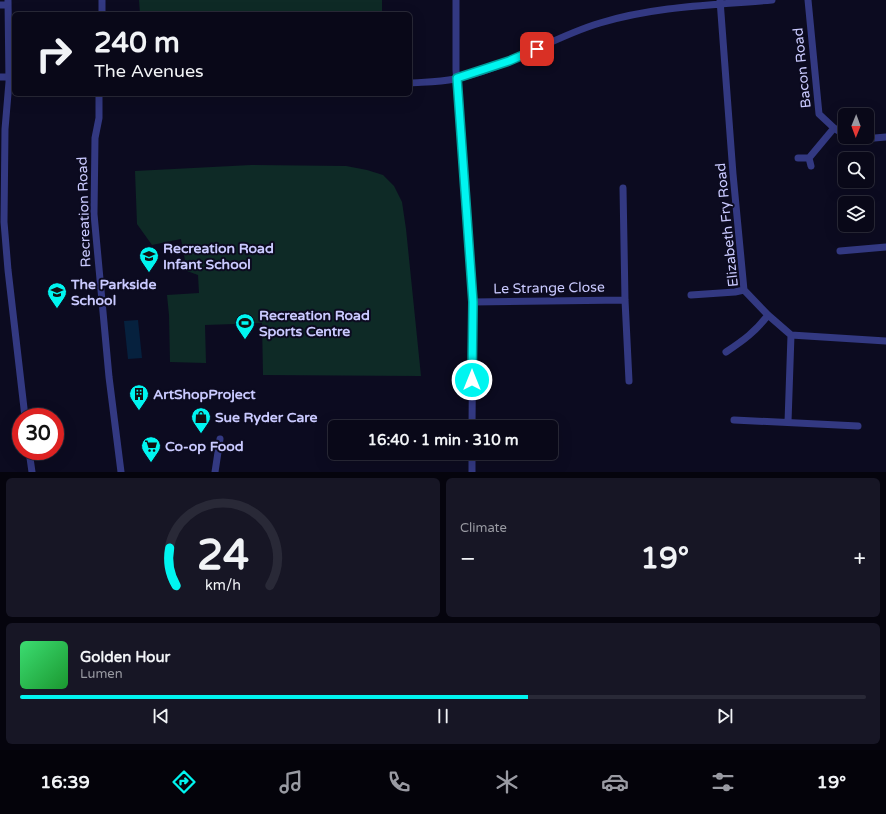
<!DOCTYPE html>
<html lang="en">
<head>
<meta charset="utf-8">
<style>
  :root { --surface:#090818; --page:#171625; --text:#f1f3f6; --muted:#999aa2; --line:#292937; --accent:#00f5f0 }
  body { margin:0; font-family:"Varela Round",sans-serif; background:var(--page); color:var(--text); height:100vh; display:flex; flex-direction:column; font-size:15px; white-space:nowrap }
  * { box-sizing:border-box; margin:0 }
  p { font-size:13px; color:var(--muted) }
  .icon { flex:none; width:22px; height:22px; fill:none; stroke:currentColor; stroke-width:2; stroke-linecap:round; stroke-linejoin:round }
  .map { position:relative; height:472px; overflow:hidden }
  .drawer { display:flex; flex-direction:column; gap:6px; padding:6px; background:#05040d; flex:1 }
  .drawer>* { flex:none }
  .banner { position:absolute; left:12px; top:12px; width:400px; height:84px; border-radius:6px; box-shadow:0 4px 16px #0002,0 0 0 1px var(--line); background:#090818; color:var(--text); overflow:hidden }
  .needle { width:26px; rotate:181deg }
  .buttons { position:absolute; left:838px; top:108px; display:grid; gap:8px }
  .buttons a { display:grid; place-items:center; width:36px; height:36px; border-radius:6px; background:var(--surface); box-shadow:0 4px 16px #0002,0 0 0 1px var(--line); font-size:20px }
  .speed { position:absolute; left:12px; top:408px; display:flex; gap:8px; font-size:20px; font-weight:700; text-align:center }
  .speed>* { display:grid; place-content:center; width:52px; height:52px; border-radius:50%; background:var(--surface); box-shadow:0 4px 16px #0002,0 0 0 1px var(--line); line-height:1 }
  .speed .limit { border:6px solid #d22; background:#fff; color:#111 }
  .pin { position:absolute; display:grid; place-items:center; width:34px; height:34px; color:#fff; margin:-17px; border-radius:8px; box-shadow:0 2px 6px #0006 }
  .me { position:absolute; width:44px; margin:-22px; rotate:0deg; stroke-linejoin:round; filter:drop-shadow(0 0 3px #0008) }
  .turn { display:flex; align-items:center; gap:14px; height:84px; padding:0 16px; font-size:18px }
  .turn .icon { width:52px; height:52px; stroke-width:2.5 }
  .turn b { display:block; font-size:28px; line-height:34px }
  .big { font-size:30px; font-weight:800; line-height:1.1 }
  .drawer .card { flex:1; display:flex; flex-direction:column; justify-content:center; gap:6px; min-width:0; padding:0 14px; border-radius:6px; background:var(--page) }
  .drawer .dial { align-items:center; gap:0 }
  .dial svg { height:104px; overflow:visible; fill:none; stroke:var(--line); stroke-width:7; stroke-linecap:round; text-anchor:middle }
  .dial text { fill:var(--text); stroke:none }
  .song { display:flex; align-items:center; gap:12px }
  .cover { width:48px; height:48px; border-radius:6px; background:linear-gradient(135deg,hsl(140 70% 55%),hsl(130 70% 35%)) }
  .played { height:4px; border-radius:2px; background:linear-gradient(90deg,var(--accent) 60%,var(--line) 60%) }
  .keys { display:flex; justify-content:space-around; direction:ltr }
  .heat { display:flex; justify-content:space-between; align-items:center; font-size:22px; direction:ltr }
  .drawer .tiles { flex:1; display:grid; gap:6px; grid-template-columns:1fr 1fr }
  .card:last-child { grid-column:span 2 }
  .trip { position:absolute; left:328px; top:420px; width:230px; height:40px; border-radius:6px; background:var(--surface); box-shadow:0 4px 16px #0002,0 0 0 1px var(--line); font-weight:800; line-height:40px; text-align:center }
  .tab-bar { display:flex; height:64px; justify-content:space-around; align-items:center; background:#04030a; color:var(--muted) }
  .tab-bar .icon { width:28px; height:28px }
  .tab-bar .active { color:var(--accent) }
  .tab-bar b { font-size:18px; color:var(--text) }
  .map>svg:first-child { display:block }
  .green { fill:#0e2a26 }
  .water { fill:#06213e }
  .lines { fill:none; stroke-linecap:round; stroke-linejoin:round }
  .minor { stroke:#333982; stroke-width:7 }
  .route-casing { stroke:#009f9c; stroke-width:10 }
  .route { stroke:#00f5f0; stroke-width:7 }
  .labels { text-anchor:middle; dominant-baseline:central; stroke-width:4; stroke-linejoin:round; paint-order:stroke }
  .street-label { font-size:14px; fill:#cacaff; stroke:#0c0b20 }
  .poi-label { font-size:14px; font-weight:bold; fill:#cacaff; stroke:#0c0b20; text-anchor:start }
</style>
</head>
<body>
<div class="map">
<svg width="886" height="472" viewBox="0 0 886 472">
  <rect width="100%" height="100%" fill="#0c0b20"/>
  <path class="green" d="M139,0h243v14h-242z
    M251,165l95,1 21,4 16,5 11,11 8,16 4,27 15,147 -158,-1 -1,-52 -57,2 1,38 -36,-1 -1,-47 -2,-20 32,-2 -1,-18 -11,-4 -6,-32 -29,6 -15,-21 -2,-53z"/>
  <path class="water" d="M138,320l4,38 -14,1 -4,-38z"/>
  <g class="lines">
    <path class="minor" d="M8,0l1,82 -4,47 -1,93 4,48 17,147
      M456,0v70l17,232 -1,125
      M720,0l13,174 11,116 24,25 23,20 95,6
      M808,0l11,114 15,14 11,7
      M0,5h8
      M102,14v-14
      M0,77h14
      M410,83c15,-1 30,-1 45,-4 18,-4 39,-11 55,-18 30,-13 59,-29 90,-38 56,-17 115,-18 172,-23
      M99,94v24l-4,20 -1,76 15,163 12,95
      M847,137l5,3 34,-3
      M798,158h11
      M811,166l-2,-8 25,-30
      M623,188l2,112 4,81
      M840,251l46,-4
      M691,295l44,-3 9,-2
      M473,302l152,-2
      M726,352c18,-12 29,-20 42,-37
      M734,420l124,6
      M788,422l3,-87
      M29,451l3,21
      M215,472l5,-33
      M472,472v-19"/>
  </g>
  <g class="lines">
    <defs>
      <path id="route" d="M472,380l1,-78 -16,-224 52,-17 28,-12"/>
    </defs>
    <use href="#route" class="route-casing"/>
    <use href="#route" class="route"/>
  </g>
  <defs>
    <symbol id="school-pin" viewBox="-11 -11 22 30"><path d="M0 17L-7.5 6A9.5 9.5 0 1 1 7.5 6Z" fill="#00f5f0" stroke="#0c0b20"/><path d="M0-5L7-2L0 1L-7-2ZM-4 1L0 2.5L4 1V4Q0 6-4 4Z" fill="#111"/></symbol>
    <symbol id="stadium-pin" viewBox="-11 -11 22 30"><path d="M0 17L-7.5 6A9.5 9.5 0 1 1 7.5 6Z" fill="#00f5f0" stroke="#0c0b20"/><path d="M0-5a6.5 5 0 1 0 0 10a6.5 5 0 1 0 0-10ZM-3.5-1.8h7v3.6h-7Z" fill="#111"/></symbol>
    <symbol id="building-pin" viewBox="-11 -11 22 30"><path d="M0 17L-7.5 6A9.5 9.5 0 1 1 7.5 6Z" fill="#00f5f0" stroke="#0c0b20"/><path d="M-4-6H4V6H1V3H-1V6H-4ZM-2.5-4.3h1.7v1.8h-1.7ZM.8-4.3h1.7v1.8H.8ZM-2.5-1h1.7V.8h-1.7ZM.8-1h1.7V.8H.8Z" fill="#111"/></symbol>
    <symbol id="shop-pin" viewBox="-11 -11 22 30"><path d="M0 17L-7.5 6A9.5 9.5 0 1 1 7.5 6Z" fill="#00f5f0" stroke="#0c0b20"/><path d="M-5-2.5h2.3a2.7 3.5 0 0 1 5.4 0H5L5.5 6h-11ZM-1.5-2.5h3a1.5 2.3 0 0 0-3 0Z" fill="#111"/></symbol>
    <symbol id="supermarket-pin" viewBox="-11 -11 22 30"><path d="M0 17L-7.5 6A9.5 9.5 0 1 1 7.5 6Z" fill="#00f5f0" stroke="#0c0b20"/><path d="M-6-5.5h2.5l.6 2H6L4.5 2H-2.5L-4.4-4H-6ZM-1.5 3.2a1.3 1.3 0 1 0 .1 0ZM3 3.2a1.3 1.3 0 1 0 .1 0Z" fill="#111"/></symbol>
  </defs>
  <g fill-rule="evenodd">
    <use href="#school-pin" x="138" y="245" width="22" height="30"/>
    <use href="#school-pin" x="46" y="281" width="22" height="30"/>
    <use href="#stadium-pin" x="234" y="312" width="22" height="30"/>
    <use href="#building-pin" x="128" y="383" width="22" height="30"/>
    <use href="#shop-pin" x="190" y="406" width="22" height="30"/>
    <use href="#supermarket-pin" x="140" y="435" width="22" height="30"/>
  </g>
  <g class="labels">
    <g class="street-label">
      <text transform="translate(802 68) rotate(-96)">Bacon Road</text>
      <text transform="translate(84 212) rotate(-92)">Recreation Road</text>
      <text transform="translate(727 225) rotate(-96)">Elizabeth Fry Road</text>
      <text transform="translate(549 288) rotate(-1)">Le Strange Close</text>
    </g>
    <g class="poi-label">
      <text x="163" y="248">Recreation Road<tspan x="163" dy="16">Infant School</tspan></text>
      <text x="71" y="284">The Parkside<tspan x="71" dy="16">School</tspan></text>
      <text x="259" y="315">Recreation Road<tspan x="259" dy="16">Sports Centre</tspan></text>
      <text x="153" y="394">ArtShopProject</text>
      <text x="215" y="417">Sue Ryder Care</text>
      <text x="165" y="446">Co-op Food</text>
    </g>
  </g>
</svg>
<div class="buttons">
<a><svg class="needle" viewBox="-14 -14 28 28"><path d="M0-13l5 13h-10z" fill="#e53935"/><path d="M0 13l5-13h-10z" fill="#999aa2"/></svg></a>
<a><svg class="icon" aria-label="search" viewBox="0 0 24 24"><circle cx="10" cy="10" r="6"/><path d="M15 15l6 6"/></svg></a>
<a><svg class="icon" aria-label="layers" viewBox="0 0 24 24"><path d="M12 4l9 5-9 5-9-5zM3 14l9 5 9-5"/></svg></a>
</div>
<div class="speed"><div class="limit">30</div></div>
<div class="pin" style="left:537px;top:49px;background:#d93025"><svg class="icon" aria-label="arrive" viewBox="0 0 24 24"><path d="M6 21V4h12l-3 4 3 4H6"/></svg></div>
<svg class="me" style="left:472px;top:380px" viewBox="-20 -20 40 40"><circle r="17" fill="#00f5f0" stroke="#fff" stroke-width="3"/><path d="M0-11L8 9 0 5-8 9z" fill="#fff"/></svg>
<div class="trip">16:40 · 1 min · 310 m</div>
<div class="banner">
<div class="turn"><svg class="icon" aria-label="right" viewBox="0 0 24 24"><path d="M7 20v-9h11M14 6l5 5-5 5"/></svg><div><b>240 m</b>The Avenues</div></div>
</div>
</div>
<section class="drawer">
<div class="tiles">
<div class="card dial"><svg viewBox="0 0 100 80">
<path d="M14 69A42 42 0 1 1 86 69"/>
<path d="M14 69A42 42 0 0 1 9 40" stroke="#00f5f0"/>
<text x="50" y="56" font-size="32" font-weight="700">24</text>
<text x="50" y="72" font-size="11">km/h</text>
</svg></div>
<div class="card"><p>Climate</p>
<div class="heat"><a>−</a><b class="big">19°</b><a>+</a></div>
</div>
<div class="card">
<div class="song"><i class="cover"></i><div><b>Golden Hour</b><p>Lumen</p></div></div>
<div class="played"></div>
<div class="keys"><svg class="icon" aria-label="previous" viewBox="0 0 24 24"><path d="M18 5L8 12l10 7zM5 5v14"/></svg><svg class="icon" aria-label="pause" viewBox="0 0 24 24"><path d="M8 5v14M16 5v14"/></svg><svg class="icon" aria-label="next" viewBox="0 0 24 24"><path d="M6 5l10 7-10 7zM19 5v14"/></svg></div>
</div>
</div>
</section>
<nav class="tab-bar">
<b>16:39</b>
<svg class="icon active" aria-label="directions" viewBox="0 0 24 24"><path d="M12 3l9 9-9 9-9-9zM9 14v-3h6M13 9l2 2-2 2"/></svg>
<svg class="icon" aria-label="music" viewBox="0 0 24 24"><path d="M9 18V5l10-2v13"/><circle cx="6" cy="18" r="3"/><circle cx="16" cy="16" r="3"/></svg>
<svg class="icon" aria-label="phone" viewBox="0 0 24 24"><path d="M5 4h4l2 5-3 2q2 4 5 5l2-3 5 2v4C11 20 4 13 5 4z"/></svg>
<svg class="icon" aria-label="climate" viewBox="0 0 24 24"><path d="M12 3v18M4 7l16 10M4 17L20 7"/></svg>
<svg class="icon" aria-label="car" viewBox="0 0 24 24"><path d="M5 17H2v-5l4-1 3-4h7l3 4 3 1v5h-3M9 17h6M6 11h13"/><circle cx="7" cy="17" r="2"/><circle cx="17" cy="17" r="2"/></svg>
<svg class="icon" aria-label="filters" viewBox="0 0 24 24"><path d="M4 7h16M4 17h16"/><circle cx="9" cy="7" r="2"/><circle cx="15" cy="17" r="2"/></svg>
<b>19°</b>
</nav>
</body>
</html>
